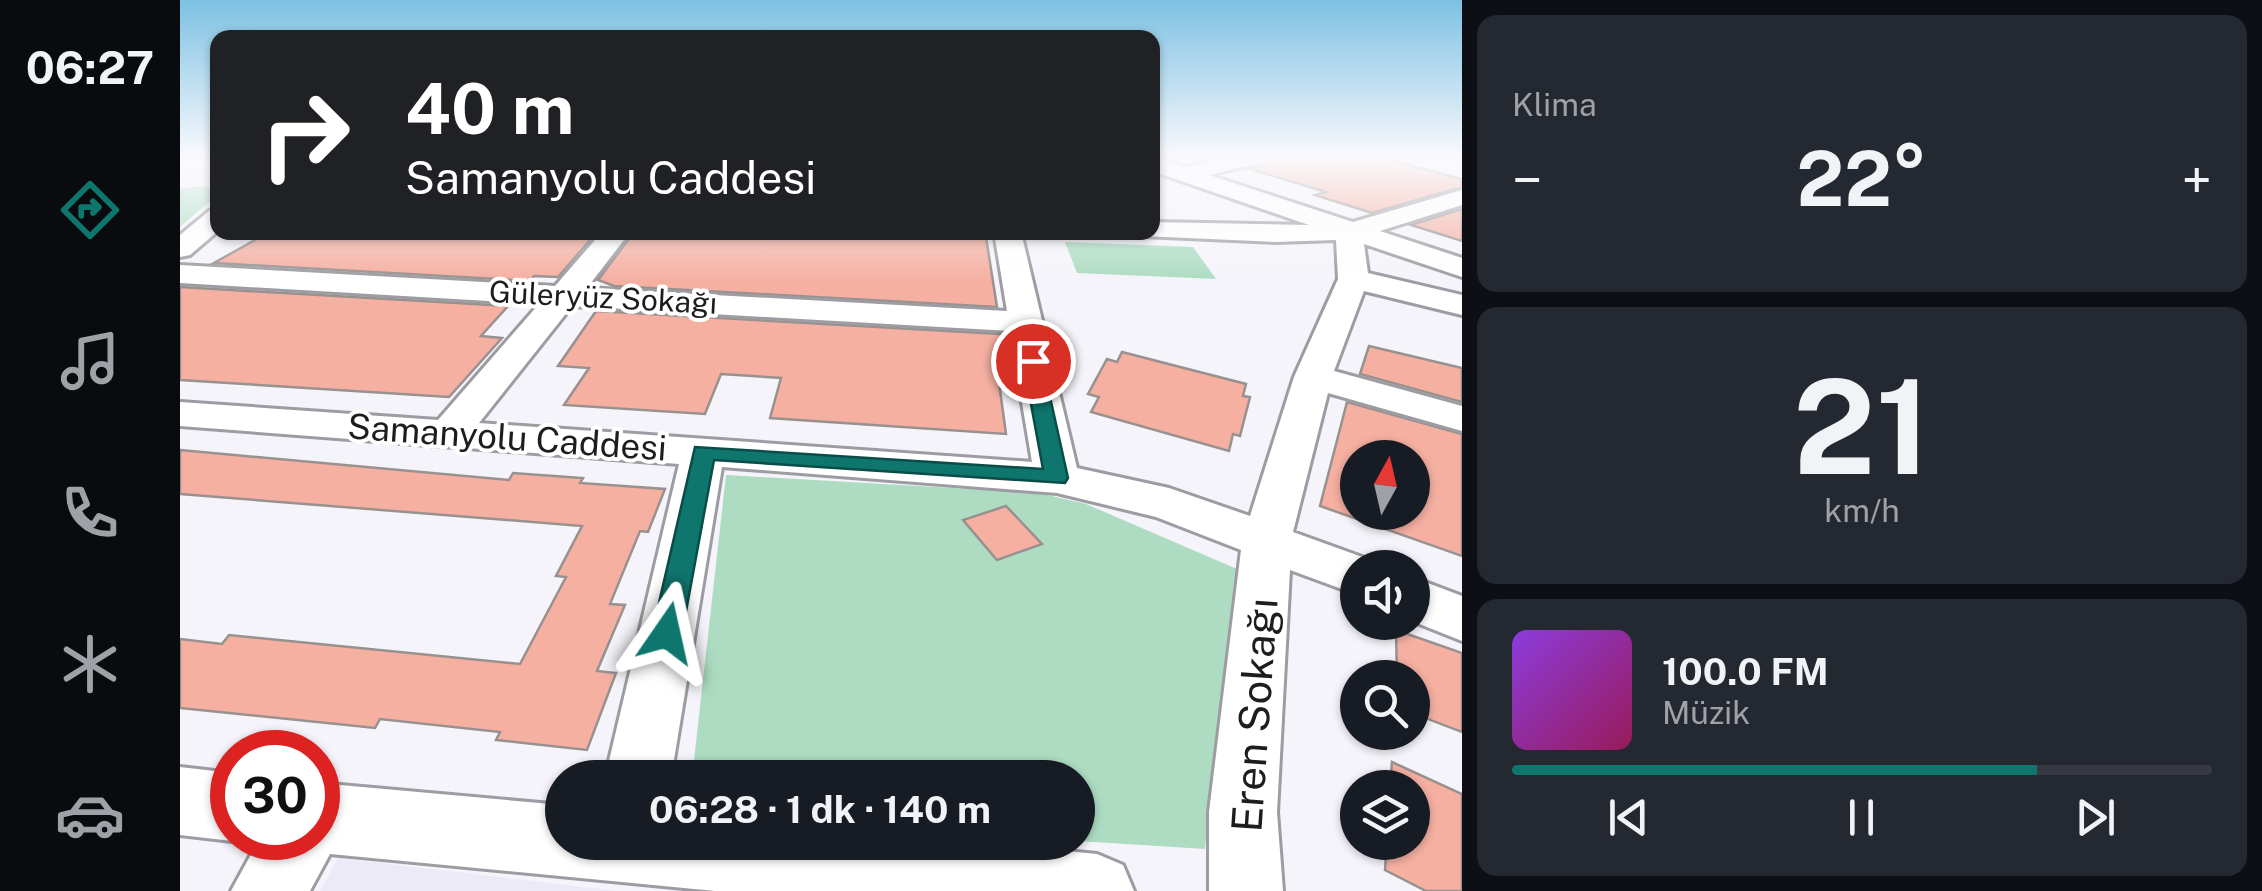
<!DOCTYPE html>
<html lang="tr">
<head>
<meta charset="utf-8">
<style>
  :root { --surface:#171b24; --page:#242831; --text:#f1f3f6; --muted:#9ea1a6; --line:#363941; --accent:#0f766e }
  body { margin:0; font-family:"Public Sans",sans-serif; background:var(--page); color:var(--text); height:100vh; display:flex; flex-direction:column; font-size:38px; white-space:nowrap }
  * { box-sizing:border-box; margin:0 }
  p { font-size:32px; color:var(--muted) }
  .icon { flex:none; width:55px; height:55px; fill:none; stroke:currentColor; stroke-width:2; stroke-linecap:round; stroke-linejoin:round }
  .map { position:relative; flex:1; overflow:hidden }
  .details { display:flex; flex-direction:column; gap:15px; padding:15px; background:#0d0f14; width:800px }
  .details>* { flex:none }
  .guide { position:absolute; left:30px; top:30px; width:950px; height:210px; border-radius:20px; box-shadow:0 2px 8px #0004; background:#202124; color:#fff; overflow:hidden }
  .needle { width:65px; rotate:8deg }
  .buttons { position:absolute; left:1160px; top:440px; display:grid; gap:20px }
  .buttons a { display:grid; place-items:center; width:90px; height:90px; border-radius:50%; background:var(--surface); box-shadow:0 2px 8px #0004; font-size:50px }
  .speed { position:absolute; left:30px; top:730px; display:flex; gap:20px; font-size:50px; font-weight:700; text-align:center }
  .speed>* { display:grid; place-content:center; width:130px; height:130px; border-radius:50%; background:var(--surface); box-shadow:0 2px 8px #0004; line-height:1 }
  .speed .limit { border:15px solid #d22; background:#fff; color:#111 }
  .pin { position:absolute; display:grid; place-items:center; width:85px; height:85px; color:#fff; margin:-42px; border:5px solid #fff; border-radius:50%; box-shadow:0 2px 10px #0007 }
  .me { position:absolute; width:110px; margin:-55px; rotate:11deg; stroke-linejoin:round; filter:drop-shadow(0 0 8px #0008) }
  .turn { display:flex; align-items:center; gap:35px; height:210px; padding:0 30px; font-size:45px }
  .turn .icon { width:130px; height:130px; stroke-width:2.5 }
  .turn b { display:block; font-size:70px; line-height:85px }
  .big { font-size:75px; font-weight:700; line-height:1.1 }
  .details .widget { flex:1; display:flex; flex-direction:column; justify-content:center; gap:15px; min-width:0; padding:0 35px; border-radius:20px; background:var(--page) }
  .details .dial { align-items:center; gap:0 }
  .dial b { font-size:130px; line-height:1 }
  .song { display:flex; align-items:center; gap:30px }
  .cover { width:120px; height:120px; border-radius:15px; background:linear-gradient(135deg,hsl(270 70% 55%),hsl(330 70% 35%)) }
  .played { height:10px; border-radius:5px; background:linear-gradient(90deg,var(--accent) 75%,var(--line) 75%) }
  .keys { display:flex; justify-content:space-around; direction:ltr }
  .heat { display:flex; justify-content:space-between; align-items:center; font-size:55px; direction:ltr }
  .trip { position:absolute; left:365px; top:760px; width:550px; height:100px; border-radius:50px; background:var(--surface); box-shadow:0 2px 8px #0004; font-weight:700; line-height:100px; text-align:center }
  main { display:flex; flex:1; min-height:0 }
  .dock { display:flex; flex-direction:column; width:180px; justify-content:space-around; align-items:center; background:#090b0e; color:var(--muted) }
  .dock .icon { width:70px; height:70px }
  .dock .on { color:var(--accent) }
  .dock b { font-size:45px; color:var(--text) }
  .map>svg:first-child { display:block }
  .built { fill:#edeaf8 }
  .green { fill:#addcc2 }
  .building { fill:#f5b0a2; stroke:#98918f; stroke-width:2.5; fill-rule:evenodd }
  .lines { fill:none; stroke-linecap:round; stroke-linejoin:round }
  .minor-casing { stroke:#9d9ca2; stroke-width:6 }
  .minor { fill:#fff; fill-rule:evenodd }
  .route { fill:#0f766e; stroke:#0a4d48; stroke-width:2.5 }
  .labels { text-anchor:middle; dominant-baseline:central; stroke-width:8; stroke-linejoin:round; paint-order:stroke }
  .far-street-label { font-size:30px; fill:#1d1d1f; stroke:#fff }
  .street-label { font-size:35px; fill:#1d1d1f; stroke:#fff }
  .near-street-label { font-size:42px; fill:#1d1d1f; stroke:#fff }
</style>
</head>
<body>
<main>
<nav class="dock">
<b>06:27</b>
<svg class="icon on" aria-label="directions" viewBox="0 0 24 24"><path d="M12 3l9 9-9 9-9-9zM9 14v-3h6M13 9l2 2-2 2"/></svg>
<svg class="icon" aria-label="music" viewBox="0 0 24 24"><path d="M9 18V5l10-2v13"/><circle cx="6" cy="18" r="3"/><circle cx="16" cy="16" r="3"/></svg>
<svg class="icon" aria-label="phone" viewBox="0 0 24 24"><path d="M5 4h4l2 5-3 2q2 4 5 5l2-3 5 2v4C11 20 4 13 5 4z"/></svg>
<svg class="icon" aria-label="climate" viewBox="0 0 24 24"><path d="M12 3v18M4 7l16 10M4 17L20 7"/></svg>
<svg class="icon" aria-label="car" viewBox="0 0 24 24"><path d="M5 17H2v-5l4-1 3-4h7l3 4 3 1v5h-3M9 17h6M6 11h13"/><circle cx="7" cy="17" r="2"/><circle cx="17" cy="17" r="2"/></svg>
</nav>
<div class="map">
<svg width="1282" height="891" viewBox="0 0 1282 891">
  <rect width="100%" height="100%" fill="#f5f4fa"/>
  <path class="built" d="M158,858l76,9 203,24h-297z"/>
  <path class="green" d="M37,186v9l-37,32v-39z
    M885,242l128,5 23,32 -139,-6z
    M546,475l313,18 47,11 151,65 -32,280 -127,-8v-63h-386z"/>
  <path class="building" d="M1094,156h101l87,23v8l-90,26 -57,-18 11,-3 -76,-23 18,-4z
    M1282,209v32l-51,-16z
    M89,232h328l-39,45 -24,-1 -4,5 -316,-18z
    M454,232l352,5 11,70 -383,-21 -16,-6z
    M0,287l328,19 -27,30 21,2 -53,59 -269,-17z
    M416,311l405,23 4,27h-9l10,73 -236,-16 11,-40 -60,-4 -16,40 -141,-9 25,-37 -31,-2z
    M1189,346l93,22v34l-102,-28z
    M942,352l124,32 -3,12 7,1 -10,39 -7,-2 -4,17 -138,-39 8,-15 -11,-3 19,-35 10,3z
    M1167,402l115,32v122l-142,-50zM1178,458h54v54h-54z
    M0,450l329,30 4,-7 70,5 -3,5 85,6 -17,43 -8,-1 -30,73 15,1 -28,66 19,2 -29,77 -91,-10 4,-8 -120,-13 -5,9 -195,-20v-69l42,5 7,-9 291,29 46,-87 -10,-1 26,-50 -402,-32z
    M826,506l36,38 -45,16 -34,-40z
    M1216,630l66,23v79l-50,-19v-35h-15z
    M1212,762l70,32v97h-36l-41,-21 2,-28h25v-54h-22z"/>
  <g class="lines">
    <defs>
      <path id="minor" d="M972,156l33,11 46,-11h39l-3,5 -58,14 144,47 109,-32v15l-82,26 82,27v19l-98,-33 4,29 94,22v20l-98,-24 -30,80 128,35v25l-134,-38 -35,139 83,30 3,6h-21v27l-68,-25 -13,242 6,79h-74v-79l32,-262 -85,-33 -99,-24 -335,-26 -51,311h-66l74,-314 -499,-38v-24l258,18 101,-116 -359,-21v-18l375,21 47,-54h28l-43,56 420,23 -13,-79h27l56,236 92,20 81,28 44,-139 44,-98 -2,-39 -61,2 -133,-6 -2,-4h12v-10l157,3 -157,-54zM392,306l438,25 22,131 -553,-39z
        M38,209v22l-28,24 -10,2v-22l29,-24z
        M1232,577l50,19v45l-50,-20z
        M0,767l52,6v65h9l-9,3 -52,-6z
        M138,783l244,22v37h412l123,12 26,11 11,26h-419l-385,-37 -20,37h-79l29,-53h58z"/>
    </defs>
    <use href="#minor" class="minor-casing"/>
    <use href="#minor" class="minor"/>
  </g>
  <linearGradient id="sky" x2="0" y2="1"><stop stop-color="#7dc1e3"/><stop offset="0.56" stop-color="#fafafd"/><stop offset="1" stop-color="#fafafd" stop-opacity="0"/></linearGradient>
  <rect width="1282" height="281" fill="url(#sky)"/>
  <path class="route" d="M853,355l9,6 26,117 -3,5 -351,-23 -32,173 -4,8 -11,4 -11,-4 -4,-8 43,-186 348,22 -20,-108z"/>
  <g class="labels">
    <g class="far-street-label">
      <text transform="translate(423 297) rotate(3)">Güleryüz Sokağı</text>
    </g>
    <g class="street-label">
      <text transform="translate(327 437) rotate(4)">Samanyolu Caddesi</text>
    </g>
    <g class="near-street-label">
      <text transform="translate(1074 715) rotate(-86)">Eren Sokağı</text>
    </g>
  </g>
</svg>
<div class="buttons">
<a><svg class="needle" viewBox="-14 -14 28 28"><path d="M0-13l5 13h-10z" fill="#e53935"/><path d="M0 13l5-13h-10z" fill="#9ea1a6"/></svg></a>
<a><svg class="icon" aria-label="sound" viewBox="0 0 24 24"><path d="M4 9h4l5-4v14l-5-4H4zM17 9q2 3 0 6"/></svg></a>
<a><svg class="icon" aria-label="search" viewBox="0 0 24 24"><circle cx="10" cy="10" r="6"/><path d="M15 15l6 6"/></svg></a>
<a><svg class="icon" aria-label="layers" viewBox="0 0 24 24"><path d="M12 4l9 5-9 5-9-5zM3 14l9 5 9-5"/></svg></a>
</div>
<div class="speed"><div class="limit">30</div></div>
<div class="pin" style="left:853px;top:361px;background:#d93025"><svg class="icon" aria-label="arrive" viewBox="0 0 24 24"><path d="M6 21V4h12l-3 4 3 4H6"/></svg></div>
<svg class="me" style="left:487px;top:633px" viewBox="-20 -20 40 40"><path d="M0-17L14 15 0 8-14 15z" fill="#0f766e" stroke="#fff" stroke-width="4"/></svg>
<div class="trip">06:28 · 1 dk · 140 m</div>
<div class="guide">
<div class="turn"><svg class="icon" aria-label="right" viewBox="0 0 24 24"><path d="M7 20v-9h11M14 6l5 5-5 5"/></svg><div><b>40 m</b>Samanyolu Caddesi</div></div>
</div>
</div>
<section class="details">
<div class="widget"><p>Klima</p>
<div class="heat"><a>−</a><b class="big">22°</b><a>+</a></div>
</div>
<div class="widget dial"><b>21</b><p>km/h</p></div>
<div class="widget">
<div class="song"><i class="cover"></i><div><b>100.0 FM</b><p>Müzik</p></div></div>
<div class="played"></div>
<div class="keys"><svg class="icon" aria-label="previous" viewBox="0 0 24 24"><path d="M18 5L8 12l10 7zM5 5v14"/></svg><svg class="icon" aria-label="pause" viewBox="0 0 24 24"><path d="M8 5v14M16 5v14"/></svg><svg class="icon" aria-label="next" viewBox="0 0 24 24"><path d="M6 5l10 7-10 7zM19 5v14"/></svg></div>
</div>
</section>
</main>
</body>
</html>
